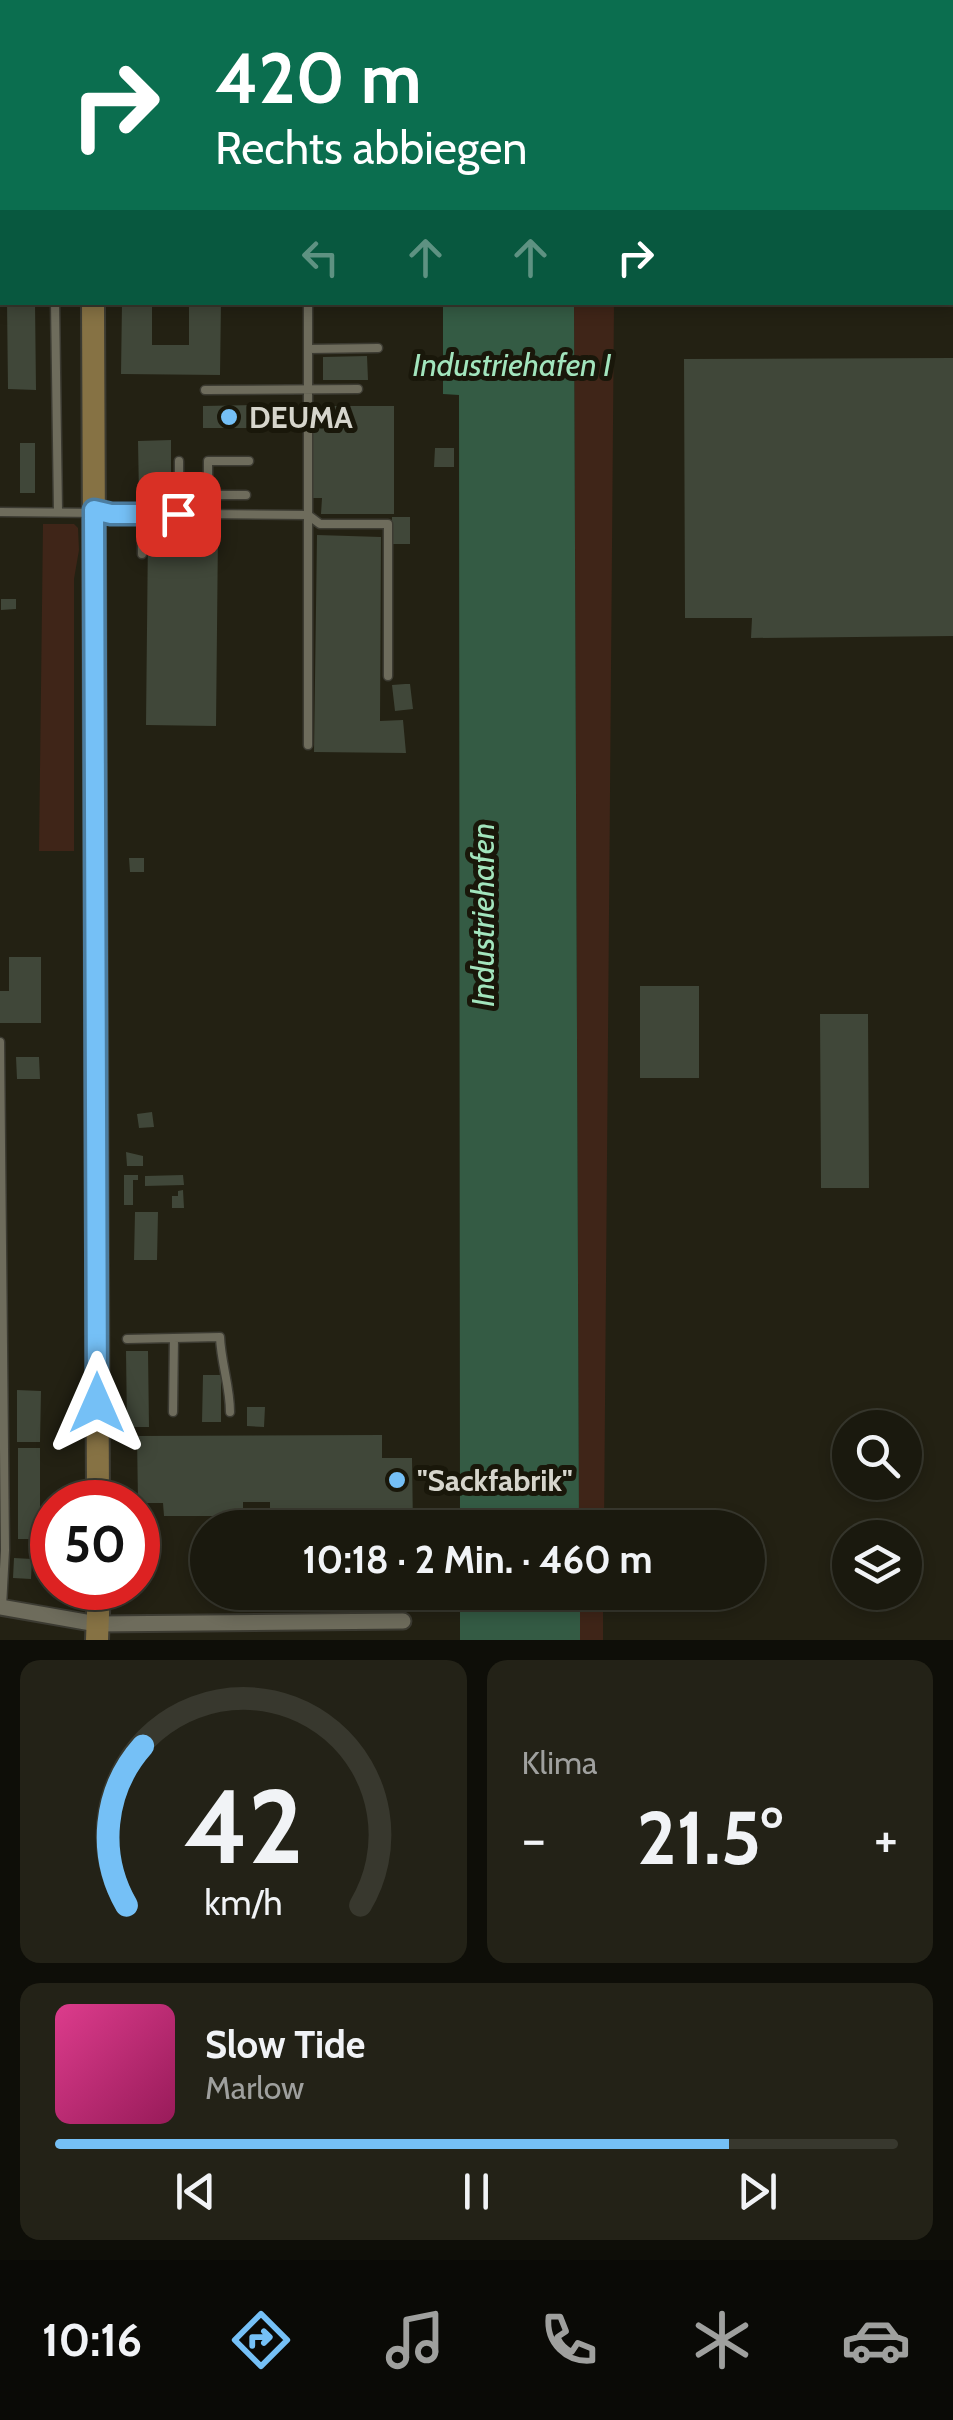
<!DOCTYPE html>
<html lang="de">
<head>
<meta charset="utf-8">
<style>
  :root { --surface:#1a190e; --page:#232217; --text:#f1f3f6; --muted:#9fa09e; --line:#38382e; --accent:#75c0f6 }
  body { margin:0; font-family:Cabin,sans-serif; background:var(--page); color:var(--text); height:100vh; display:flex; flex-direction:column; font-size:38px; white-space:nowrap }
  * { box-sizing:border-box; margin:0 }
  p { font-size:32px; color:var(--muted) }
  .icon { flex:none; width:55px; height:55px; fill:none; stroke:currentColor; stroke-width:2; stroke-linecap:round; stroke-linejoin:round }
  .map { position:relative; height:1640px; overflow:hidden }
  .side { display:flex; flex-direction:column; gap:20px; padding:20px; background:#0e0e08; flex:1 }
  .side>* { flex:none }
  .top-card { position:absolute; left:0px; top:0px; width:955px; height:305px; box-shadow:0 5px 15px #0003,0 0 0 2px var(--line); background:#0b6e4f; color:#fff; overflow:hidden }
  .buttons { position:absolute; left:832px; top:1410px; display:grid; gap:20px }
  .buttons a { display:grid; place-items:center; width:90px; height:90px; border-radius:50%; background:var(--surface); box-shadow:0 5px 15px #0003,0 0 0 2px var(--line); font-size:50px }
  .speed { position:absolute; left:30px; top:1480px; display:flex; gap:20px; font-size:50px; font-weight:700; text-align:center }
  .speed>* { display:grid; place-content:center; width:130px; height:130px; border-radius:50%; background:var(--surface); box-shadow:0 5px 15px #0003,0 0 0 2px var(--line); line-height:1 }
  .speed .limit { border:15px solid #d22; background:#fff; color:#111 }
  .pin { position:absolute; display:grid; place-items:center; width:85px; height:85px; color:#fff; margin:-42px; border-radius:20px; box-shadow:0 5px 15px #0006 }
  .me { position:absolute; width:110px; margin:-55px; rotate:0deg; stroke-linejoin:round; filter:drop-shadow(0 0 8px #0008) }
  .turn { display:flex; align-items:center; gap:35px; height:210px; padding:0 50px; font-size:45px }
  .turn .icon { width:130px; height:130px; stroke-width:2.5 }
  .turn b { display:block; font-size:70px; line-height:85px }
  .lanes { display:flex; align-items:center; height:95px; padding:0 50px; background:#0003; justify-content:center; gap:50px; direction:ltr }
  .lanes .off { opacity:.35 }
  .big { font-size:75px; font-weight:800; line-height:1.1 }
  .side .card { flex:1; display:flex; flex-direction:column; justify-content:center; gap:15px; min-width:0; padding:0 35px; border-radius:20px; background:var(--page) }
  .side .dial { align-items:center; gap:0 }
  .dial svg { height:260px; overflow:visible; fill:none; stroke:var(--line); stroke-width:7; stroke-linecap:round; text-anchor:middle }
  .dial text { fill:var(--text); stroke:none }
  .song { display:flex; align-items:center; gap:30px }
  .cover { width:120px; height:120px; border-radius:15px; background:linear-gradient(135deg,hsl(330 70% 55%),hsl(330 70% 35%)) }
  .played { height:10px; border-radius:5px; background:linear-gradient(90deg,var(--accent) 80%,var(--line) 80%) }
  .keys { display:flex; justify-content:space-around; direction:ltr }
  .heat { display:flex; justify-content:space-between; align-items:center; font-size:55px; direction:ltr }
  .side .tiles { flex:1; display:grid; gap:20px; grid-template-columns:1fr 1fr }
  .card:last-child { grid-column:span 2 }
  .trip { position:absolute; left:190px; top:1510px; width:575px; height:100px; border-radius:50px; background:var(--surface); box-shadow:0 5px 15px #0003,0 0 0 2px var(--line); font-weight:800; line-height:100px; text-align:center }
  .tabs { display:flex; height:160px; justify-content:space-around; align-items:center; background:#0a0a06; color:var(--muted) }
  .tabs .icon { width:70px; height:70px }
  .tabs .on { color:var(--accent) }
  .tabs b { font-size:45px; color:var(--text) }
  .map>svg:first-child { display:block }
  .green { fill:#3f2518 }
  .water { fill:#345b44 }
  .building { fill:#404739 }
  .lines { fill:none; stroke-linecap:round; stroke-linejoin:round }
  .lane-casing { stroke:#3c3b32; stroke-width:11 }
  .street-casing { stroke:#3c3b32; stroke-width:19 }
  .secondary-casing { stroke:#3c3b32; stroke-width:26 }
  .lane { stroke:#6e6c5c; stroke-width:8 }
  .street { stroke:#6e6c5c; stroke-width:15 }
  .secondary { stroke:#867244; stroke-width:22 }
  .route-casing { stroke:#4c7da0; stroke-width:25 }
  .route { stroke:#75c0f6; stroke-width:18 }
  .poi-dot { fill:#75c0f6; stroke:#19170a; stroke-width:4 }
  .labels { text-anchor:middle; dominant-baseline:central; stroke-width:10; stroke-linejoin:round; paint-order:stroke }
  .poi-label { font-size:30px; font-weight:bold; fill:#d6d5cc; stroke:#19170a; text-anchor:start }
  .water-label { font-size:32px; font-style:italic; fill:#a2e5bd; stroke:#19170a }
</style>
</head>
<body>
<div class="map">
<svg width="953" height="1640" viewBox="0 0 953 1640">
  <rect width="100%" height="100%" fill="#232113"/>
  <path class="green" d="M574,303h40l-10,1225 -25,-1z
    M43,524h31l4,4 1,22 -5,29v272h-35z
    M580,1593h23v47h-23z"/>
  <path class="water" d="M443,303h131l5,1224h-119l-1,-1132 -16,-1z
    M460,1593h120v47h-120z"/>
  <path class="building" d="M7,302h28l1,88 -28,-1z
    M122,302h30v43h37v-43h32l-1,73 -99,-1z
    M367,356l1,24h-45v-23z
    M953,358v278l-202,2 1,-20h-67l-1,-259z
    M255,405v23h-52v-22z
    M321,406h73v108h-73l1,-16h-10v-81l9,-1z
    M171,440v55h-32l-1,-54z
    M20,443h15v50h-15z
    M435,448h19v19h-20z
    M392,517h18v27h-18z
    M148,532h70l-2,194 -70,-1z
    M317,535l64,2 -1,184 23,-1 3,33 -92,-1z
    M1,599h15v10l-15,1z
    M405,684h5l3,25 -18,2 -3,-26z
    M129,858h15v14h-14z
    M9,957h32v66h-41v-32h9z
    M640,986h59v92h-59z
    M820,1014h48l1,174h-48z
    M16,1057h23l1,22h-23z
    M152,1112l2,15 -15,1 -2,-14z
    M126,1152l17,4v10h-16z
    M124,1175h14v5h-5v25h-9z
    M183,1175l1,10 -39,1v-10z
    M183,1190l1,18h-12v-12h6v-5z
    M135,1212h23l-1,48h-23z
    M126,1351h22l1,76h-22z
    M203,1375h18v47h-19z
    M17,1390l24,1 -1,51h-23z
    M247,1407h18l-1,20 -17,-1z
    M382,1435v23h30l1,70h-143v-26h-27v14h-79l-1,-13h-25l-1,-67z
    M18,1448h22v91h-22z
    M14,1558l18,1 -1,20 -18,-1z
    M216,1592h80v6h-80z
    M317,1592h64v6h-81v-5z"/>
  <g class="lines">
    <defs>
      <path id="lane" d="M309,2v-2
        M0,17h2
        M0,55h2
        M55,302l3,209
        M308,349l70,-1
        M205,390l153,-1
        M179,461v54
        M208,495h38
        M0,512l308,3v-213
        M208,515v-54h41
        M308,515l12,9h68v152
        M308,515v230
        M142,554v-40
        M0,1042l5,508 -3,57
        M127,1339l93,-2c1,26 10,49 10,75
        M173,1412l1,-74"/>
      <path id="street" d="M0,1607l97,17 306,-3"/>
      <path id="secondary" d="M92,0v2
        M93,302l5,1200
        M97,1640l2,-52"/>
    </defs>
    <use href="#lane" class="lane-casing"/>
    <use href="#street" class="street-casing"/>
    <use href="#secondary" class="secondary-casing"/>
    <use href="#lane" class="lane"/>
    <use href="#street" class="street"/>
    <use href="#secondary" class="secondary"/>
  </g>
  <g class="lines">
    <defs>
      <path id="route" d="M97,1403l-3,-893 17,4h67"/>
    </defs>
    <use href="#route" class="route-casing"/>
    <use href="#route" class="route"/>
  </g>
  <g class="poi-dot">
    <circle cx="229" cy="417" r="10"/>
    <circle cx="397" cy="1480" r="10"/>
  </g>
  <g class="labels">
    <g class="poi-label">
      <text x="249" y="417">DEUMA</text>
      <text x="417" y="1480">"Sackfabrik"</text>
    </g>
    <g class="water-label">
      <text x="512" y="364">Industriehafen I</text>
      <text transform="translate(482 915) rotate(-90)">Industriehafen</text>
    </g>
  </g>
</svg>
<div class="buttons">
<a><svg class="icon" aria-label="search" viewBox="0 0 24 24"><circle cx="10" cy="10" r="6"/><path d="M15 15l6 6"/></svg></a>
<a><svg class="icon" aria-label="layers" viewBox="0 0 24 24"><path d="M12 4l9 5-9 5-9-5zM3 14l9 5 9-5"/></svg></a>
</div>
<div class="speed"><div class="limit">50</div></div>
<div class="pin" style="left:178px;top:514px;background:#d93025"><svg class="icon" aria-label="arrive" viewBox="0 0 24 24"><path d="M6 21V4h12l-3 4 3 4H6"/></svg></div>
<svg class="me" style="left:97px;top:1403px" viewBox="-20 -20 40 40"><path d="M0-17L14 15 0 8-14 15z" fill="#75c0f6" stroke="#fff" stroke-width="4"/></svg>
<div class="trip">10:18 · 2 Min. · 460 m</div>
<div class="top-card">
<div class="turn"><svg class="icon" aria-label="right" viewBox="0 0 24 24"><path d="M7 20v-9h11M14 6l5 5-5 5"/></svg><div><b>420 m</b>Rechts abbiegen</div></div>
<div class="lanes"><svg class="icon off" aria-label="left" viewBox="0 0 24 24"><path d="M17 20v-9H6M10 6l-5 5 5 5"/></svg><svg class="icon off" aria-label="ahead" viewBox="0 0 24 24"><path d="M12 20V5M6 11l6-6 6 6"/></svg><svg class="icon off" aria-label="ahead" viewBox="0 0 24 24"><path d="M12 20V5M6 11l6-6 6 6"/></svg><svg class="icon" aria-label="right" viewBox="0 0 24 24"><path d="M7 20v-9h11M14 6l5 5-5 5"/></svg></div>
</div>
</div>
<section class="side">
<div class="tiles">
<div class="card dial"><svg viewBox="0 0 100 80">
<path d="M14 69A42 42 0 1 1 86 69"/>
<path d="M14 69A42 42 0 0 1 19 20" stroke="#75c0f6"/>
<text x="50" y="56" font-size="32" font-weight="700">42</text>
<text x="50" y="72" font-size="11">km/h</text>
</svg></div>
<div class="card"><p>Klima</p>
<div class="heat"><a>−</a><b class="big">21.5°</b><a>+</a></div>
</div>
<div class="card">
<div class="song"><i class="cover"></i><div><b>Slow Tide</b><p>Marlow</p></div></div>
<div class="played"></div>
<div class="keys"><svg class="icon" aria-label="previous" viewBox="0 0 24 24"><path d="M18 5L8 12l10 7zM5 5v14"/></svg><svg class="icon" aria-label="pause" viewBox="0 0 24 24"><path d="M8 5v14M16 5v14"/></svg><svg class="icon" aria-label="next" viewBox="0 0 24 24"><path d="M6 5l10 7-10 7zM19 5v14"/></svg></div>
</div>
</div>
</section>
<nav class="tabs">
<b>10:16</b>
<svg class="icon on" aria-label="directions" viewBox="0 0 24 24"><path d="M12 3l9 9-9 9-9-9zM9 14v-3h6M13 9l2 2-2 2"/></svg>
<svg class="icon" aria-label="music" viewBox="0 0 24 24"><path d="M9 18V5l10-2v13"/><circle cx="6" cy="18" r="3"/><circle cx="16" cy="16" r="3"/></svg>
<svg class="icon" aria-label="phone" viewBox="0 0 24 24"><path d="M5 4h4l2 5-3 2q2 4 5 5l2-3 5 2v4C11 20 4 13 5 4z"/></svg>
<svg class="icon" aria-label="climate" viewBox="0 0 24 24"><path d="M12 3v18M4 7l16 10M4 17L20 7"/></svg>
<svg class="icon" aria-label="car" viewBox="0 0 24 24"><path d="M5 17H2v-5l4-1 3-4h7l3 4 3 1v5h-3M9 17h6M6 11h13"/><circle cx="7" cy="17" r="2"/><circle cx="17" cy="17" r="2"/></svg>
</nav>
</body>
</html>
